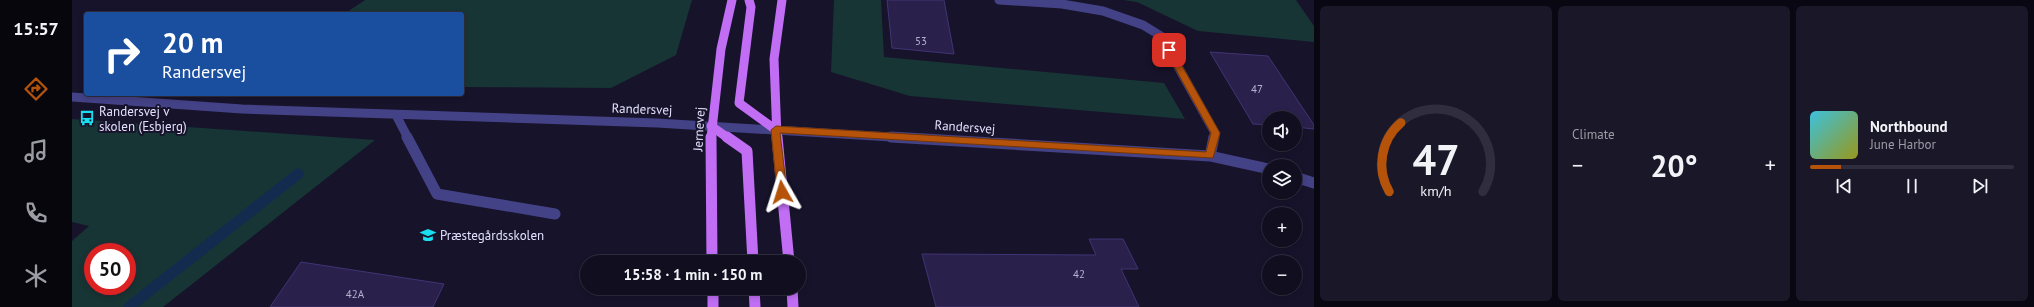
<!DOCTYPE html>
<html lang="en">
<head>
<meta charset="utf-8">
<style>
  :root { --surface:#110e20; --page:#1a1729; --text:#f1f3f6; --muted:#9c9ca5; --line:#302e3e; --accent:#b45309 }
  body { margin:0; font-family:"PT Sans",sans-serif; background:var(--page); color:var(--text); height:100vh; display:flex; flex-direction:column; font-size:15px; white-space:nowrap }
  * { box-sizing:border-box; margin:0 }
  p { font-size:13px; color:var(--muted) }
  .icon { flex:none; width:22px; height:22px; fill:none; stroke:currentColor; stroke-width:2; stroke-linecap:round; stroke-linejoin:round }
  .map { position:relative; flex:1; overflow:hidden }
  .details { display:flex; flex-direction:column; gap:6px; padding:6px; background:#090812; width:720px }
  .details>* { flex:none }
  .banner { position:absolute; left:12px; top:12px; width:380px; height:84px; border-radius:4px; box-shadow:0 2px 6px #0003,0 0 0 1px var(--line); background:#1a4fa0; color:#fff; overflow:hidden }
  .fabs { position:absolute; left:1190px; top:111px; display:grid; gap:8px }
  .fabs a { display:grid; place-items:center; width:40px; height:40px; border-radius:50%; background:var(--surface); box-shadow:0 2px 6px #0003,0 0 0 1px var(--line); font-size:20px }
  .speed { position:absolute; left:12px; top:243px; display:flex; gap:8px; font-size:20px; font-weight:700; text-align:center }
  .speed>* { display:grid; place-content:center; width:52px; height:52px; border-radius:50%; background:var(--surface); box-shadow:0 2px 6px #0003,0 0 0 1px var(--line); line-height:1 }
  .speed .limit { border:6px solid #d22; background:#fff; color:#111 }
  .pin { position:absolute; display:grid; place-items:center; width:34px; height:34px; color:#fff; margin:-17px; border-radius:8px; box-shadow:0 2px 6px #0006 }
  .me { position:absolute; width:44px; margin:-22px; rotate:354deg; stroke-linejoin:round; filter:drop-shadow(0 0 3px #0008) }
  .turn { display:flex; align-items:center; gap:14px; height:84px; padding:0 12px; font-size:18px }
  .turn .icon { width:52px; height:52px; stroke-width:2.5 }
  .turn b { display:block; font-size:28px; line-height:34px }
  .big { font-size:30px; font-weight:700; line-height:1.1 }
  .details .card { flex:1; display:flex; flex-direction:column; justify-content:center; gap:6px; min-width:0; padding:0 14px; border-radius:6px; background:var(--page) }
  .details .dial { align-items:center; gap:0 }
  .dial svg { height:104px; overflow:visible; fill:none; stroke:var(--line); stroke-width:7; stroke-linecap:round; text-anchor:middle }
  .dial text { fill:var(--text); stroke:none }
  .song { display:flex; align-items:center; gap:12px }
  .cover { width:48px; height:48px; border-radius:6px; background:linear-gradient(135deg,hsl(190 70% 55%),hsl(60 70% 35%)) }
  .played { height:4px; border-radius:2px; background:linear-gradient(90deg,var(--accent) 15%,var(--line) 15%) }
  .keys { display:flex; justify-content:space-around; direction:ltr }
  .heat { display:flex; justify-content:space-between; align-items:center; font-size:22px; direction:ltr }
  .details .tiles { flex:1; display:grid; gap:6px; grid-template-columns:repeat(3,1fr) }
  .trip { position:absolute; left:508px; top:255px; width:226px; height:40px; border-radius:20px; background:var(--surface); box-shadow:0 2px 6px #0003,0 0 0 1px var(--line); font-weight:700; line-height:40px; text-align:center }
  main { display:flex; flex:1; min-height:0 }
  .tabs { display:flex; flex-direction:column; width:72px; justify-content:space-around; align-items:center; background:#07060d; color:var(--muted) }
  .tabs .icon { width:28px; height:28px }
  .tabs .selected { color:var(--accent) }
  .tabs b { font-size:18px; color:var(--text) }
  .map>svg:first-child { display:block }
  .green { fill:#173534; fill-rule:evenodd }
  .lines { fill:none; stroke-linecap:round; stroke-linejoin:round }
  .stream { stroke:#132b4f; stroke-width:11 }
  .building { fill:#29214b; stroke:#413475 }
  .minor-far1 { stroke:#444287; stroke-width:9 }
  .minor { stroke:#444287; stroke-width:11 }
  .major-far1 { stroke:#c16ef5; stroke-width:9 }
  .major { stroke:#c16ef5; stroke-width:11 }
  .route { fill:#b45309; stroke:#753606 }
  .labels { text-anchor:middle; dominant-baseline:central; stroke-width:4; stroke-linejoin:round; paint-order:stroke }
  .number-label { font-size:11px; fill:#b4b0d0 }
  .street-label { font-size:13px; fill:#e3e0fd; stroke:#17132b }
  .poi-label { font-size:13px; fill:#e3e0fd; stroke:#17132b; text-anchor:start }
</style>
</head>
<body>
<main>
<nav class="tabs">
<b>15:57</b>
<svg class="icon selected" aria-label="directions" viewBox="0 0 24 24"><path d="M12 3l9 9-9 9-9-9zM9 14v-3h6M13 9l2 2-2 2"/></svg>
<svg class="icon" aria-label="music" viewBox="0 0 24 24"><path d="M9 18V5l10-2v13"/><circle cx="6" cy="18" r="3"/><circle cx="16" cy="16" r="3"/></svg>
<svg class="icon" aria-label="phone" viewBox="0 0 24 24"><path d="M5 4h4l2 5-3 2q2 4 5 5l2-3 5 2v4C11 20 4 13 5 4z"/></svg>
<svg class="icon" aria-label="climate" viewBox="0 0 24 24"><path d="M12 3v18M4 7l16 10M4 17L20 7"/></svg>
</nav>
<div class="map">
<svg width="1242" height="307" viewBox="0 0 1242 307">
  <rect width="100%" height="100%" fill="#17132b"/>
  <path class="green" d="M293,0h327l-16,55 -65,33 -149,-1v-73h-118z
    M762,0h47l3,57 280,26 21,36 -275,-23 -79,-24z
    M1051,0h173l18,26v16l-116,-11 -61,-29z
    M0,119l303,21 -212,167h-91v-66l17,-15 -17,-4zM21,252h34v34h-34z"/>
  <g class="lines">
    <path class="stream" d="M57,307l169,-133"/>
  </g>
  <path class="building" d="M815,0h57l10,54 -62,-6z
    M1138,52l58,4 46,69v4l-19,-2v-9h-26v7l-16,-1z
    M1017,239h34l15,30h-17l18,38h-203l-14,-53 174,1z
    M229,262l143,22 -11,23h-163z"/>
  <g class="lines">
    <path class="minor-far1" d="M927,0l63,4 41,7 40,14 18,11 54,97 -1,5
      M0,97l170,12 415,14 251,15
      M324,115l12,23"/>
    <path class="minor" d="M335,137l30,57 118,20
      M819,137l319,19 59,13
      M1138,156l4,-19
      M1223,177l19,6"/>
    <path class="major-far1" d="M677,0l2,7 -12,96 37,27
      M639,126l17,12
      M639,138l10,-89 11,-49
      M705,138l-3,-79 8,-59"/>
    <path class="major" d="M639,137l1,125
      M655,137l20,14 6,111
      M705,137l12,125
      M641,288v19
      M682,288l1,19
      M720,288l1,19"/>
  </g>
  <path class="route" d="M1097,47l4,3 47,83 -7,25 -433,-25 7,59 -5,4 -5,-4 -6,-62 5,-4 430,26 5,-19 -46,-83z"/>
  <defs>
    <symbol id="bus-bare" viewBox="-9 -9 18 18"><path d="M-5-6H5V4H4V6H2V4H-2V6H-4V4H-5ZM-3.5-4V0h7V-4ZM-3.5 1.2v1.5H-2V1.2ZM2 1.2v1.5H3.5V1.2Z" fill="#19ddf0" stroke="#17132b" stroke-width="2.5" paint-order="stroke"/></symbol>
    <symbol id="school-bare" viewBox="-9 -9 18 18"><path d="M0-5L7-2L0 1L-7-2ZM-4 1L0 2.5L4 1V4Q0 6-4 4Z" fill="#19ddf0" stroke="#17132b" stroke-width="2.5" paint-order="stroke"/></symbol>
  </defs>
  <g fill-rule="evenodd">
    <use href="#bus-bare" x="4" y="107" width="22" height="22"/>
    <use href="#school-bare" x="345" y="224" width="22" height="22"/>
  </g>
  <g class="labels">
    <g class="number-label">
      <text x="849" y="41">53</text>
      <text x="1185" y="89">47</text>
      <text x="1007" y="274">42</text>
      <text x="283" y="294">42A</text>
    </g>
    <g class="street-label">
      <text transform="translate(570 109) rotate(2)">Randersvej</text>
      <text transform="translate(893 127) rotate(4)">Randersvej</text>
      <text transform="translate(627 129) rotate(-87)">Jernevej</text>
    </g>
    <g class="poi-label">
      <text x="27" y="111">Randersvej v<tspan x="27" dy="15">skolen (Esbjerg)</tspan></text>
      <text x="368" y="235">Præstegårdsskolen</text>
    </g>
  </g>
</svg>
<div class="fabs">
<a><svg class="icon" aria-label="sound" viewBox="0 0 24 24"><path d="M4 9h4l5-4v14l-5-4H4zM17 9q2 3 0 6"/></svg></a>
<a><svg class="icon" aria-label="layers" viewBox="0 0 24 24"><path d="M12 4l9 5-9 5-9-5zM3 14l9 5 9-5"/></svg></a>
<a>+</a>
<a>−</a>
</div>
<div class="speed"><div class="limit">50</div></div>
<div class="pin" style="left:1097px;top:50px;background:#d93025"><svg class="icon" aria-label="arrive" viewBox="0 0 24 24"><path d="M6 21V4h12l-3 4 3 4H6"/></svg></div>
<svg class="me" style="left:710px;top:192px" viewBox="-20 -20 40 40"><path d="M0-17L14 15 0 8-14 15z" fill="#b45309" stroke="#fff" stroke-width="4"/></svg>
<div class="trip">15:58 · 1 min · 150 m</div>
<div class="banner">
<div class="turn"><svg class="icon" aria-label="right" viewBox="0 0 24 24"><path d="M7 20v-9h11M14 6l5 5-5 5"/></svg><div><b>20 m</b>Randersvej</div></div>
</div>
</div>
<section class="details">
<div class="tiles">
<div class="card dial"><svg viewBox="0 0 100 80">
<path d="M14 69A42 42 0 1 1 86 69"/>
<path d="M14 69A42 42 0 0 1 23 16" stroke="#b45309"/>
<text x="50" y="56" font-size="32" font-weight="700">47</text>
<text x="50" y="72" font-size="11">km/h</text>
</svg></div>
<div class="card"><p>Climate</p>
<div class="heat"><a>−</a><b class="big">20°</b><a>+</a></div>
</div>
<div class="card">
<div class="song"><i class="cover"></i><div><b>Northbound</b><p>June Harbor</p></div></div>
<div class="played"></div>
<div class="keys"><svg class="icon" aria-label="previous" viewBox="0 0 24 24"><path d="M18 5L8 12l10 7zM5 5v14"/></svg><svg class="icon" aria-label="pause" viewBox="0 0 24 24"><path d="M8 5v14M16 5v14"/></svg><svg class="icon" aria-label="next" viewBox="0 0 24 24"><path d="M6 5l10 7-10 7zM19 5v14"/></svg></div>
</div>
</div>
</section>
</main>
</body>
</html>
